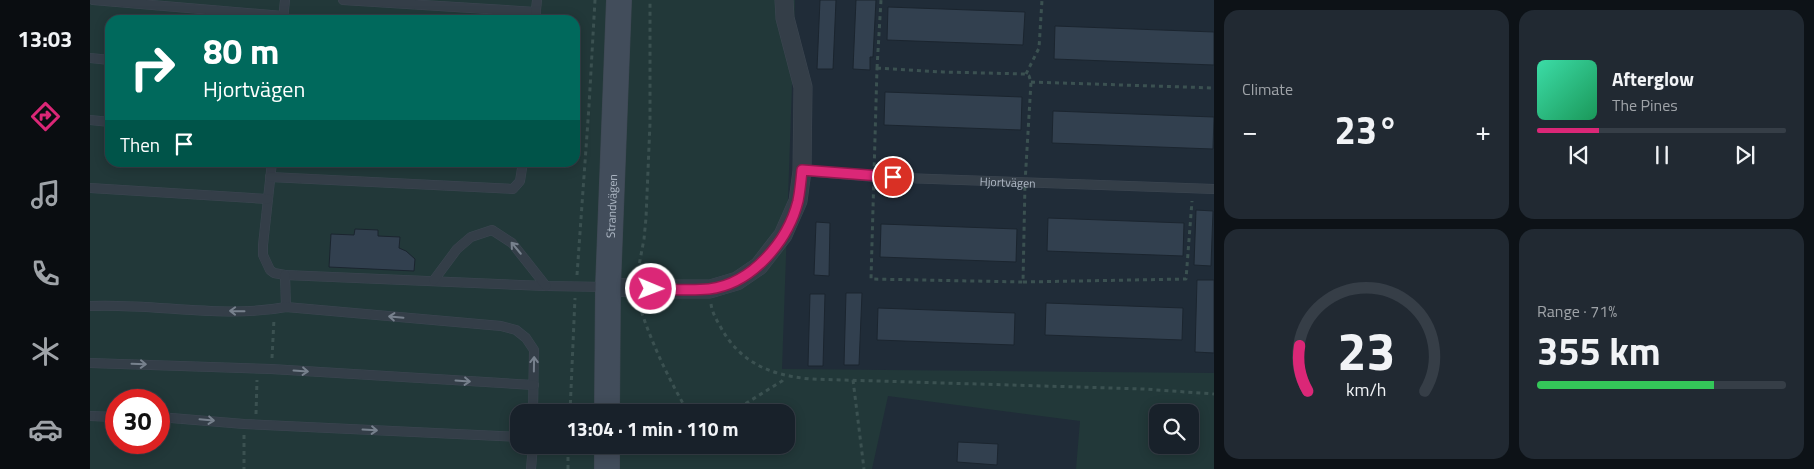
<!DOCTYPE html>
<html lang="en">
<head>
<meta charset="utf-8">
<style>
  :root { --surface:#18212a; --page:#212932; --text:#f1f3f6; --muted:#9fa3a8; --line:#363e47; --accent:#db2777 }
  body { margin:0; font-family:"Titillium Web",sans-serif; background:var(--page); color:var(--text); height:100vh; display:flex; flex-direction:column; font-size:19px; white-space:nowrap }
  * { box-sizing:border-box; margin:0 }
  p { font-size:16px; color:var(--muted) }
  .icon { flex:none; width:28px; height:28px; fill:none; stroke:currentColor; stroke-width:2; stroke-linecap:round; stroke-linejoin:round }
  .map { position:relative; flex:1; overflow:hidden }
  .sheet { display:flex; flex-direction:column; gap:10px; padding:10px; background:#0d1217; width:600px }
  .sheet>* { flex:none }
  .hud { position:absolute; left:15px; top:15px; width:475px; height:152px; border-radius:15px; box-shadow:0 2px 12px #0003,0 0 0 1px var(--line); background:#00695c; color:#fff; overflow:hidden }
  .controls { position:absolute; left:1059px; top:404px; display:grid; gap:10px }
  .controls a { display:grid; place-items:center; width:50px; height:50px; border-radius:10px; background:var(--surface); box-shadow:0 2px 12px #0003,0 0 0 1px var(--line); font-size:25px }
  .speed { position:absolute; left:15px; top:389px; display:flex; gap:10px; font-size:25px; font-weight:700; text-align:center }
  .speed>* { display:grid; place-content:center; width:65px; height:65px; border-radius:50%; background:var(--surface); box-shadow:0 2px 12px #0003,0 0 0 1px var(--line); line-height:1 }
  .speed .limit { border:8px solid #d22; background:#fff; color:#111 }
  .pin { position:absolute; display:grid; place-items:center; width:42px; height:42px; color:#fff; margin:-21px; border:2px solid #fff; border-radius:50%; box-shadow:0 1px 5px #0007 }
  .me { position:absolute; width:55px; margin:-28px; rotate:91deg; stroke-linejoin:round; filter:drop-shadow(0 0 4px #0008) }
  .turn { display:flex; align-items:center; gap:18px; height:105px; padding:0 15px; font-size:22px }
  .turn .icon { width:65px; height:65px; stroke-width:2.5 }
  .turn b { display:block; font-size:35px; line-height:42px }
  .then { display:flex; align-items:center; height:48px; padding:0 15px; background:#0003; gap:10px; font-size:19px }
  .big { font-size:38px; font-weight:700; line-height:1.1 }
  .sheet .widget { flex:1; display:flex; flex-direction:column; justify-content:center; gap:8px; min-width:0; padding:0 18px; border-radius:15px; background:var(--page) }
  .sheet .dial { align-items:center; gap:0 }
  .dial svg { height:130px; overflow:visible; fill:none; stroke:var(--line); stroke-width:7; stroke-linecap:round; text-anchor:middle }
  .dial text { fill:var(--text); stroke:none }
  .song { display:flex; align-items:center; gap:15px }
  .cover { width:60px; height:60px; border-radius:8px; background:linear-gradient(135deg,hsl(160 70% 55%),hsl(150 70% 35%)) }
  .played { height:5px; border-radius:2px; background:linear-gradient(90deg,var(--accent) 25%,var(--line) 25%) }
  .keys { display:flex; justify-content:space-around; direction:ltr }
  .heat { display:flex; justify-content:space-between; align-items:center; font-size:28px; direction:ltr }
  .charge { height:8px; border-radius:4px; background:linear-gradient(90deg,#34c759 71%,var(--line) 0) }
  .sheet .tiles { flex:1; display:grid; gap:10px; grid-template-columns:repeat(2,1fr) }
  .trip { position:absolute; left:420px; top:404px; width:285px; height:50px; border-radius:15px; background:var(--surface); box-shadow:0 2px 12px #0003,0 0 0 1px var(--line); font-weight:700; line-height:50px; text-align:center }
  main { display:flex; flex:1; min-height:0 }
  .tab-bar { display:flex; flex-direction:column; width:90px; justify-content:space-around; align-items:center; background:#0a0d11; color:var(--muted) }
  .tab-bar .icon { width:35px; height:35px }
  .tab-bar .on { color:var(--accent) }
  .tab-bar b { font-size:22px; color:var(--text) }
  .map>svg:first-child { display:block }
  .green { fill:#223839; fill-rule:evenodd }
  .building { fill:#32404f; stroke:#1b252f }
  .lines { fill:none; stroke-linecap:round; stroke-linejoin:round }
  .lane-casing { stroke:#3d4752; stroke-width:10 }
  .street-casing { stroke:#3d4752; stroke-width:19 }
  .secondary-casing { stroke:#3d4752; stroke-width:26 }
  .path { stroke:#3b5151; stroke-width:3; stroke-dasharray:4 4; stroke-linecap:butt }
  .lane { stroke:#343e48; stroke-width:9 }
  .street { stroke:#343e48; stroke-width:18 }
  .secondary { stroke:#424d5b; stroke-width:25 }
  .oneway { stroke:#77818d }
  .route-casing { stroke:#8e194d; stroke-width:12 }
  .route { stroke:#db2777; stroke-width:9 }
  .labels { text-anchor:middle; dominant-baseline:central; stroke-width:5; stroke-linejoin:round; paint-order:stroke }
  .street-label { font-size:12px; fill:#aeb8c5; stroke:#19232c }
</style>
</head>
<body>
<main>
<nav class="tab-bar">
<b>13:03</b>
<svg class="icon on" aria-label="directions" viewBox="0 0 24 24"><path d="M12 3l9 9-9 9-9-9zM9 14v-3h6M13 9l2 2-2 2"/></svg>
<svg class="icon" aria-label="music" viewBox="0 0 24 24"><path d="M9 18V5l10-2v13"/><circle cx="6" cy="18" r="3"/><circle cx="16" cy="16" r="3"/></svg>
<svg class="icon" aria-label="phone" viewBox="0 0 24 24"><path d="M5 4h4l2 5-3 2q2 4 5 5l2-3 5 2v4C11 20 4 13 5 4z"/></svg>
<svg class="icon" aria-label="climate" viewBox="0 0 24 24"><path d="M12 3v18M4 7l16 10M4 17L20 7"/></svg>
<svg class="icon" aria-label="car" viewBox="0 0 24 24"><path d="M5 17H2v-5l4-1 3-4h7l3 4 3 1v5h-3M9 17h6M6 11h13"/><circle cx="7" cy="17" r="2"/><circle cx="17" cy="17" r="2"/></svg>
</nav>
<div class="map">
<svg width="1124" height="469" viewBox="0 0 1124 469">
  <rect width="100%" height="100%" fill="#202c38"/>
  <path class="green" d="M0,0h705l-13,369 432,4v96h-138l4,-48 -192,-25 -16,73h-782zM20,20h465v142h-465zM26,400h43v42h-43zM429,412h267v33h-267zM1068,412h32v33h-32z"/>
  <path class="building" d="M730,0h16l-3,69h-16z
    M766,0h20l-3,57h-3v13l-17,-1z
    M798,7l137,5 -2,33 -136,-5z
    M965,26l159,6v33l-160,-6z
    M795,92l137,5 -1,33 -137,-5z
    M963,111l161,6 -1,32 -161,-6z
    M1106,210l17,1 -2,55 -17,-1z
    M958,218l136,5 -1,33 -136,-5z
    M726,222l14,1 -1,53 -15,-1z
    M791,224l136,5 -1,33 -136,-5z
    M265,229l23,1v6l22,1 -1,11 7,3 9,8 -1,12 -85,-4 2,-33 23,1z
    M1107,280h17v73l-19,-1z
    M756,293h16l-3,72h-15z
    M720,294h15l-2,72h-15z
    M956,303l137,5 -1,32 -137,-5z
    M788,308l137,5 -1,32 -137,-5z
    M868,442l40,2 -1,21 -40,-3z"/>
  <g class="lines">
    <defs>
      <g id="lane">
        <path d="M3,0l190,16"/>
        <path d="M253,0l193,12"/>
        <path d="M193,20l2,-20"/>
        <path d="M445,20l2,-20"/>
        <path d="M0,58l20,2"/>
        <path d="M0,120l20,2"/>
        <path d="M182,162l-9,83v10l7,15 4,3 11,2 261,11 62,1"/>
        <path id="s1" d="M712,171l73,6 339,12"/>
        <path d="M180,177l243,12 7,-8 3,-19"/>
        <path d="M0,188l178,11"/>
        <path d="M195,275l1,32"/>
        <path d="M344,280l23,-31 14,-12 21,-7 20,13 34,43"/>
        <path d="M0,306c65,-3 132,13 196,1l215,19 15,4 10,8 8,12 -1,62"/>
        <path d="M0,363l181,6 263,16"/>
        <path d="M0,416l26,1"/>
        <path d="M69,417l85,7 275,13"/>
        <path d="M441,469l2,-24"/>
      </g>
      <path id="street" d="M518,287l59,2h43l27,-8 22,-15 24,-31 15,-34 4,-30 1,-84 -18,-69 -1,-18"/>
      <g id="secondary">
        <path id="s2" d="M517,412l1,-125 11,-287"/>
        <path d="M517,469v-24"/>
      </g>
    </defs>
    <use href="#lane" class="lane-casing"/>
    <use href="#street" class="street-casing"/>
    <use href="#secondary" class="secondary-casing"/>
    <path class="path" d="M787,68l66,4 83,2 3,2 2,6 -6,101 -2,99 -152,-3z
      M787,68l4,-68
      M936,74l13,-26 3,-48
      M941,82l183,6
      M548,271l6,-32 2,-21 4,-95v-123
      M487,275l12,-169 6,-106
      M933,282l163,-3 6,-78
      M549,304c12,38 29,74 49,108
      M621,304c1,8 5,15 9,22 20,37 50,49 90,53l334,10 70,5
      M182,358l2,-39
      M763,380l11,89
      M480,412l5,-114
      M642,412l50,-31 3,-4
      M166,414l1,-34
      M154,435v34
      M478,447l20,1
      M536,450c18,1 39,3 56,-5
      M478,469v-24"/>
    <use href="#lane" class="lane"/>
    <use href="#street" class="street"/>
    <use href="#secondary" class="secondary"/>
  </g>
  <defs><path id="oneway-shaft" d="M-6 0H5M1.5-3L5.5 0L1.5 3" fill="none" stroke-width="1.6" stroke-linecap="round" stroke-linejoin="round" transform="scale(1.25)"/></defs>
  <g class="oneway">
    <use href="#oneway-shaft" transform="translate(426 248) rotate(-130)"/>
    <use href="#oneway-shaft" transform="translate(147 311) rotate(-179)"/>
    <use href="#oneway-shaft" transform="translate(306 317) rotate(-175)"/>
    <use href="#oneway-shaft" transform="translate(49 364) rotate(2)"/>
    <use href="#oneway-shaft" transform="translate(444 364) rotate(-89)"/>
    <use href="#oneway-shaft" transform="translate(211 371) rotate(4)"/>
    <use href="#oneway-shaft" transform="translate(373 381) rotate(4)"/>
    <use href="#oneway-shaft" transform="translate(117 420) rotate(5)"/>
    <use href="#oneway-shaft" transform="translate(280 430) rotate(3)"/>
  </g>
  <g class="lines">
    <defs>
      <path id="route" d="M561,289c19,0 39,2 58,0 43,-5 79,-48 89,-88 2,-10 3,-20 4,-31l91,7"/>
    </defs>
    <use href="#route" class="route-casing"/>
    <use href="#route" class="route"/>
  </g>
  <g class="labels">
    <g class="street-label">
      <text stroke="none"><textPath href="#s1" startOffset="206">Hjortvägen</textPath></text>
      <text stroke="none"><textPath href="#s2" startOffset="206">Strandvägen</textPath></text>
    </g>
  </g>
</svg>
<div class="controls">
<a><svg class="icon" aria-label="search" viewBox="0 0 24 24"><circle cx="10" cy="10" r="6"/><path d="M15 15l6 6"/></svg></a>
</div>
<div class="speed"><div class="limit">30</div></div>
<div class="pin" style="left:803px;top:177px;background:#d93025"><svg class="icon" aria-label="arrive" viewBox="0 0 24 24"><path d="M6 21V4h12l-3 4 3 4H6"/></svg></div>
<svg class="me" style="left:561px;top:289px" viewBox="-20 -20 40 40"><circle r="17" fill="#db2777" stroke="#fff" stroke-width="3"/><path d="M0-11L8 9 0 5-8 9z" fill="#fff"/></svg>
<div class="trip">13:04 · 1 min · 110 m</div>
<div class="hud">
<div class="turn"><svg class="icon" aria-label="right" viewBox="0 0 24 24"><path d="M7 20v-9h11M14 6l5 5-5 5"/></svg><div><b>80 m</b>Hjortvägen</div></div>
<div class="then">Then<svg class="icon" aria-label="arrive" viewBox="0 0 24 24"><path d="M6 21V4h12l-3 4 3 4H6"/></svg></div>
</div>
</div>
<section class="sheet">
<div class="tiles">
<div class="widget"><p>Climate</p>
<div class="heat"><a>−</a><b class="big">23°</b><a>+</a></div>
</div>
<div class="widget">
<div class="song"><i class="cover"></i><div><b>Afterglow</b><p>The Pines</p></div></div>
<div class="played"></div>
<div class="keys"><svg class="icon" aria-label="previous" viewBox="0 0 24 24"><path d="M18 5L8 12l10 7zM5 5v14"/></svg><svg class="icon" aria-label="pause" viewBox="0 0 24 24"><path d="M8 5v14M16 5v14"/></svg><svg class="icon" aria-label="next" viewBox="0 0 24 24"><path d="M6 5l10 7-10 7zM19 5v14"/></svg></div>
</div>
<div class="widget dial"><svg viewBox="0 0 100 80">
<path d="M14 69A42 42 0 1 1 86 69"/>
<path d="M14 69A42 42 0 0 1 9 41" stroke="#db2777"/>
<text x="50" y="56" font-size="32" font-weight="700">23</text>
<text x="50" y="72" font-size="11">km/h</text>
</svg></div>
<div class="widget"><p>Range · 71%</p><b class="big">355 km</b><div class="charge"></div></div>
</div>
</section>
</main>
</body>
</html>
